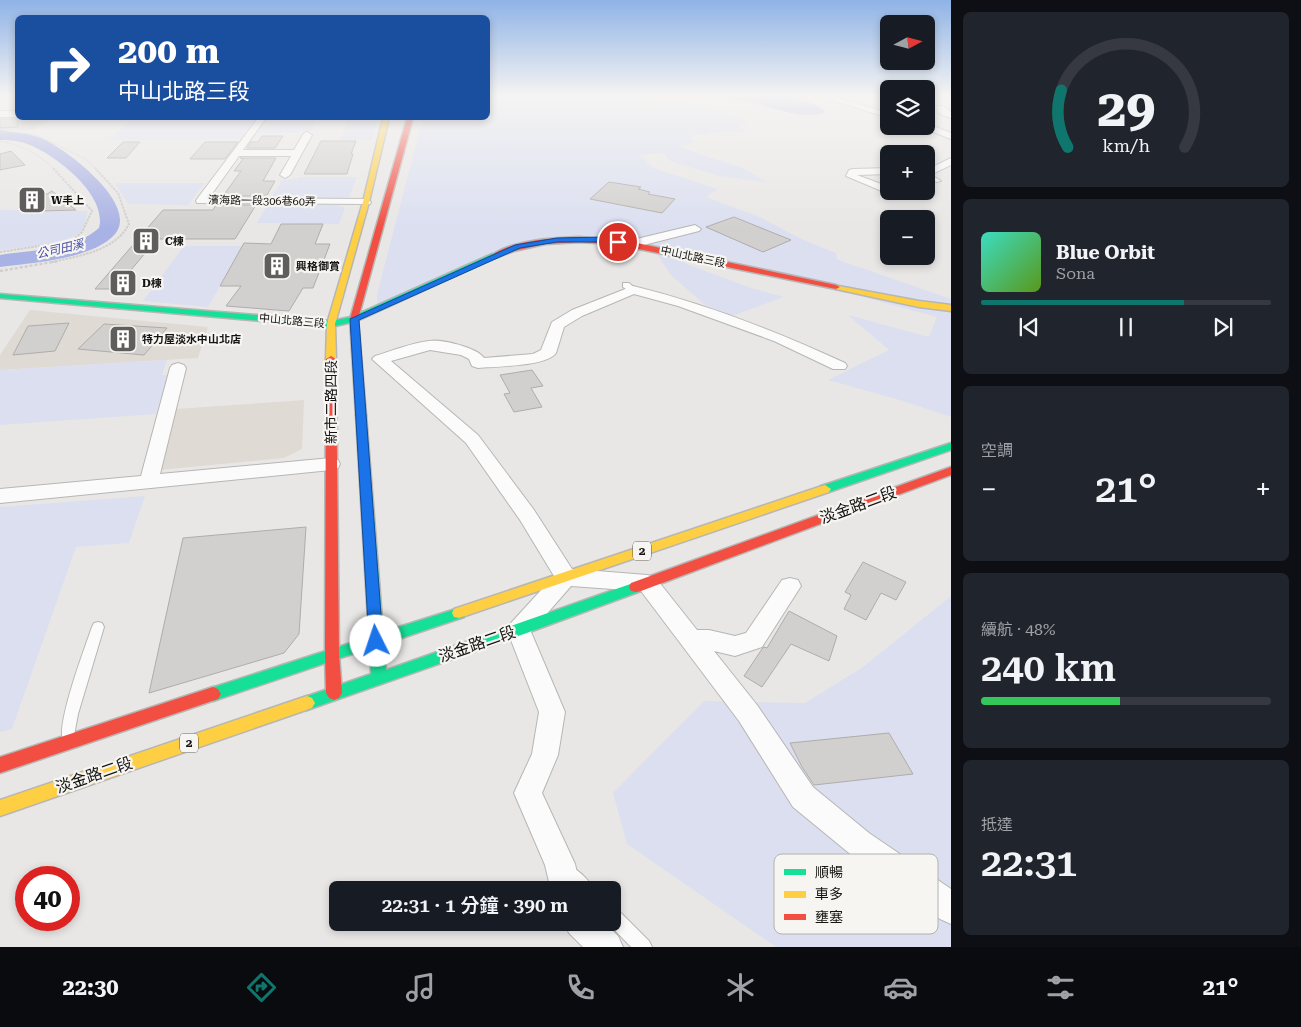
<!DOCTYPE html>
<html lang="zh-TW">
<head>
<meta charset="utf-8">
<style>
  :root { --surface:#171b24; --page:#20242c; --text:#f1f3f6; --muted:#9ea1a6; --line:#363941; --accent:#0f766e }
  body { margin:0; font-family:"Roboto Serif","Noto Sans TC",serif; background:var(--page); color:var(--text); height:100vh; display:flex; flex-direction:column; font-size:19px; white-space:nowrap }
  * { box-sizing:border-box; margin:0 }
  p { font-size:16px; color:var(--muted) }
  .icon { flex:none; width:28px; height:28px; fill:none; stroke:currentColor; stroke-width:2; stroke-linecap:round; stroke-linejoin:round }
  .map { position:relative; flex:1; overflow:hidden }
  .drawer { display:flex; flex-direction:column; gap:12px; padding:12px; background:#0d0f14; width:350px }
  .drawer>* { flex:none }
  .hud { position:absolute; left:15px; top:15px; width:475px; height:105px; border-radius:8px; box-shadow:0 2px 8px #0003; background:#1a4fa0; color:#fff; overflow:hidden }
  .needle { width:32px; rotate:83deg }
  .controls { position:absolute; left:880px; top:15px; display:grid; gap:10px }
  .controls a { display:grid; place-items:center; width:55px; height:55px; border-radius:8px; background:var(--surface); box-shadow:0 2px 8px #0003; font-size:25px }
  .speed { position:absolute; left:15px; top:866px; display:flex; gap:10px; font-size:25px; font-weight:700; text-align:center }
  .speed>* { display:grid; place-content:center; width:65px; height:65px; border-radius:50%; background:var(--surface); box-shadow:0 2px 8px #0003; line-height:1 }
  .speed .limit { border:8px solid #d22; background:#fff; color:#111 }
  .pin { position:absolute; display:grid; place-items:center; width:42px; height:42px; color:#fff; margin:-21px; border:2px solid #fff; border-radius:50%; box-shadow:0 1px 5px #0007 }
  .me { position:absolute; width:55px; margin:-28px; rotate:356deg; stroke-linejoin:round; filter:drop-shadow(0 0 4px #0008) }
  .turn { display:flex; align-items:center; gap:18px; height:105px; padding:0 20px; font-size:22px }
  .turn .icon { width:65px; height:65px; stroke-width:2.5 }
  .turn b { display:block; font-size:35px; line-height:42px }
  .big { font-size:38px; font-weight:600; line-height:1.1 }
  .drawer .widget { flex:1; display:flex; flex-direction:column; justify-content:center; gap:8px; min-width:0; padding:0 18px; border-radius:8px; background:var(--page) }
  .drawer .dial { align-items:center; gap:0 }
  .dial svg { height:130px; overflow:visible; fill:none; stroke:var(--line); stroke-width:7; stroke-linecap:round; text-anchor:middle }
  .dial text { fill:var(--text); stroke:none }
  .song { display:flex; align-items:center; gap:15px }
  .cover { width:60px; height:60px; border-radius:8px; background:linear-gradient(135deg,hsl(170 70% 55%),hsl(90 70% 35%)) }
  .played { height:5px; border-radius:2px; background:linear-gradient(90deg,var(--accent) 70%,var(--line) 70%) }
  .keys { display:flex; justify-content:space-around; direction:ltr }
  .heat { display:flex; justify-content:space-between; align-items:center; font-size:28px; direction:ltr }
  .charge { height:8px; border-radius:4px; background:linear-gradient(90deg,#34c759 48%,var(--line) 0) }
  .trip { position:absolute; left:329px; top:881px; width:292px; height:50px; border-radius:8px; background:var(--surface); box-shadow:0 2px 8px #0003; font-weight:600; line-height:50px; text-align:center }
  .dock { display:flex; height:80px; justify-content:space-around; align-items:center; background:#090b0e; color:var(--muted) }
  .dock .icon { width:35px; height:35px }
  .dock .current { color:var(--accent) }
  .dock b { font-size:22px; color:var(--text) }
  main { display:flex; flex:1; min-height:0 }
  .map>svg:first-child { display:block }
  .built { fill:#dfdad4 }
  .green { fill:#dbdff0 }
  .water { fill:#a9b2e4 }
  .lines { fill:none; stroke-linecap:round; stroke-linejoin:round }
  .river { fill:#a9b2e4; fill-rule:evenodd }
  .building { fill:#d1d0ce; stroke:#aeadac }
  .lane-casing { stroke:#b6b6b4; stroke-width:2 }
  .street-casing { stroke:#b6b6b4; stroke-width:2 }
  .fast-casing { stroke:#b6b6b4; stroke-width:3 }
  .slow-casing { stroke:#b6b6b4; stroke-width:3 }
  .jam-casing { stroke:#b6b6b4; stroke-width:3 }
  .path-far2 { stroke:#d0cfce; stroke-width:1; stroke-dasharray:2 1; stroke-linecap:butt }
  .path-far1 { stroke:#d0cfce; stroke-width:2; stroke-dasharray:2.5 1; stroke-linecap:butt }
  .path { stroke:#d0cfce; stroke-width:2.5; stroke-dasharray:3 2; stroke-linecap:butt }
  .lane { fill:#fcfbfb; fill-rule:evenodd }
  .street { fill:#fcfbfb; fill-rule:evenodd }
  .fast { fill:#16e098; fill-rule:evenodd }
  .slow { fill:#ffcf43; fill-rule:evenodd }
  .jam { fill:#f24e42; fill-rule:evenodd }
  .route { fill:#1a73e8; stroke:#114b97 }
  .labels { text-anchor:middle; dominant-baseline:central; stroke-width:4.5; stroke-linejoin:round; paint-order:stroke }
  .far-poi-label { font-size:11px; font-weight:bold; fill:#151413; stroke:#f7f5f1; text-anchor:start }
  .far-street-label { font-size:11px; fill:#151413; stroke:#f7f5f1 }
  .far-water-label { font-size:12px; font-style:italic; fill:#434ba0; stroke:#f7f5f1 }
  .shield { fill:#f7f5f1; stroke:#595856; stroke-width:1 }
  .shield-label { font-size:12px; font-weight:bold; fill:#151413 }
  .street-label { font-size:14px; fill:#151413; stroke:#f7f5f1 }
  .near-street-label { font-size:16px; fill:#151413; stroke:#f7f5f1 }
  .key { fill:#f7f5f1; stroke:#b3b2ae; stroke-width:1 }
  .key-label { font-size:14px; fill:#151413 }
</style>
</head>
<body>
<main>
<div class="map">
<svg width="951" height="947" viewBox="0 0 951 947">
  <rect width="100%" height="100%" fill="#e9e7e5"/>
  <path class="built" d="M0,117l18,1h34l-19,12h-33z
    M30,310l178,17 -10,31 -198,12v-15z
    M304,400l-2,49 -18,9 -125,12 17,-61z"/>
  <path class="green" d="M488,96h157l5,3 31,2 67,21 -8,5 8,4 -38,2 -2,2 -14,-1 -3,7 5,1 -17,4 23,9 41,13 23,14 -47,-6 -49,-15 -6,-8 -24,2 13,13 65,21 -12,8 56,21 39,21 35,14 1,6 10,4 104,36v118l-55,-18 -68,-19 61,-30 -41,-35 81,22 8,-20 -82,-22 -172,-35 1,3 67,25 33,9 -52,19 -27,-11 -34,-30 -17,-25 -60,-10 -76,7 -140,63 -1,-16 46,-176h65z
    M132,118h120l4,1 -17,20 -130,1z
    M272,118h46l-6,13h-12l-2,2h-42l11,-14z
    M350,118l28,2 -7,20h-31z
    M298,177h59l-8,20 -8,2 -70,-1 11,-18 15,-1z
    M115,183h90l-17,22 -60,-1z
    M267,205h70l8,3 -6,16 -82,-1z
    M0,210l88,1c-2,6 -2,14 -6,19 -11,15 -64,17 -82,20z
    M184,246h59l-35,61 -65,-6z
    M167,360l-5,15h6l-12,39 -156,11v-55z
    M145,496l-16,47 -53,4 -64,182 -12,3v-225z
    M951,596v351h-175l-149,-103 -14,-51 91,-92 101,2 58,-36z"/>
  <path class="water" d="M711,96c33,-2 86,-6 114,15l-1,2c-24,6 -46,-4 -70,-10 -14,-3 -29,-5 -43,-7z"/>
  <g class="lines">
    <path class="river" d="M0,130c14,2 28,3 41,8 24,10 99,66 74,96 -21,25 -84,29 -115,33v-12c31,-5 75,-5 99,-27 9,-32 -42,-72 -69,-83 -9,-4 -20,-5 -30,-5z"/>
  </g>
  <path class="building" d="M0,119h18v8l-18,1z
    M262,136h21l-8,12h-28l4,-6h7z
    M321,141h35l-5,13h2l-6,20h-43z
    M123,142h17l-14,16h-19z
    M205,142h33l-13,17h-35z
    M11,151l14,14 -25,5v-16z
    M240,158h36l-13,23h12l-8,14 -6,1h-38l18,-25h-7l9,-12z
    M609,182l32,5 -3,2 12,3 -2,2 27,5 -13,14 -72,-14z
    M52,191l24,19 -36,1 -13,-13 18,-3z
    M216,205h40l-21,34h-78l-42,50h-20l68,-79h50z
    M734,217l57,23 -28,12 -57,-25z
    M281,224h42l-8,20h15l-17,44h-10l-14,23 -63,-5 15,-20h-21l24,-43 27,1z
    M69,323l-14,28 -42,4 15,-29z
    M104,324l63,4 -23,27 -66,-6z
    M532,370l11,16 -12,2 11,19 -28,5 -10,-18 6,-1 -10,-18z
    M306,527l-7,107 -15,19 -135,40 34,-155z
    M863,562l43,20 -10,18 -15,-7 -15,27 -22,-11 7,-14 -6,-3z
    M789,611l48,25 -8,25 -38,-17 -29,43 -18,-11 18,-27 2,-2 3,1z
    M889,733l24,41 -99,11 -12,-18 -12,-24z"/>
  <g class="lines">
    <defs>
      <path id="lane" d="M926,174h4l11,7 -5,1 -10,-6z
        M623,283h6l8,7 -7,2 -7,-5z
        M98,622l4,1 2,4 -26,87 -5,27 -5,1 -5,-1c-7,-17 22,-94 29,-114l2,-4z
        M571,867c9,4 19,14 23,23h-20l-9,-9 -2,-6 2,-6z
        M612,908l6,2 31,31 3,6h-21l-24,-25h5z"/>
      <path id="street" d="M819,96h11l59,17v5z
        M937,106h6l8,6v6l-11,-4 -4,-6z
        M0,111h18v6h-18z
        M258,118h8l-23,32h51l10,-17 3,-1 5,3 -22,40 -5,3 -5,-3 11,-19h-52l-30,42 157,1 5,3 -1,2 -173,-1 -1,-2 1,-2z
        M926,123l25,10v6l-28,-11 -1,-2h4z
        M951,158v7l-25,12v-7z
        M889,168v6l-32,1 32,12v4h5l-5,3 -43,-18 3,-6 4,-1z
        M695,225l6,4 -2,2 -67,17 -6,-4 2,-3z
        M633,286c73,18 143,45 212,77l2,3 -2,3h-12l-59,-28 -96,-35 -44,-12 -52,22 -18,11 -8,26c-10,14 -61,13 -78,15l-6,-2 -3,-7 -8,-4 -31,-5 -39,11 87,74 56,75 38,59 75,6 8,2 42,53h12l26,6 11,-3 36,-53 8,-2 8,2 3,6 -39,61 -27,9 -21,-5 43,54 56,82 56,46 82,56v35l-11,-5 -91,-66 -56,-46 -54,-86 -98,-130 -70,-5 -40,46 34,80 -7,43 -16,38 33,71 6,26h-30l-6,-25 -31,-72 18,-39 7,-42 -32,-82 4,-7 43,-47 -34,-56 -54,-77 -94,-84 3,-3c17,-5 36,-13 54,-15 12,-2 48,6 55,17l49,-4 8,-4 11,-28 20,-12z
        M178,363l6,2 2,3 -26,106 171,-16 7,2 2,4 -2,4 -7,2 -331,33v-14l141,-13 29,-108 2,-3z
        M564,922h40l14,14 5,11h-40l-14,-14z"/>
      <path id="fast" d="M492,254l7,2 -142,65 -26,6 -331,-29v-4l331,27 20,-4z
        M361,412l5,3 17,217 76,-24 5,1 2,4 -2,4 -80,27 2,26 250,-88 5,1 2,4 -2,4 -117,43 -217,76 -5,-2 -3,-5 3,-5 69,-24 -1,-26 -157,53 -5,-2 -3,-5 3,-5 161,-52 -13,-222z
        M951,443v7l-122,42h-8l-2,-3 2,-3z"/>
      <path id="slow" d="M383,118h6l-20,84 -34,122 1,35 -5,3 -5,-3 1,-35 36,-122z
        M833,285l86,16 32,4v6l-32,-4 -83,-18 -4,-2z
        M825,485l6,4 -2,3 -370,126 -5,-1 -2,-4 2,-4z
        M307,696l5,2 3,5 -3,5 -312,108v-16z"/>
      <path id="jam" d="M0,96h6l-6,3z
        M407,118h6l-55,201 8,96 -5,3 -5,-3 -6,-96z
        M579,237l53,5 204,43 4,2 -4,2 -222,-45 -35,-2 -34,2 -31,7 -19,7 -4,-2c20,-16 63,-18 88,-19z
        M331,356l5,3 3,295 3,39 -3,5 -5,2 -5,-2 -3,-5 -1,-39 1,-295z
        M951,467v8l-310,116 -5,1 -5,-1 -2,-4 2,-4z
        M213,687l5,2 3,5 -3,5 -218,74v-16z"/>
    </defs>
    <use href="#lane" class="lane-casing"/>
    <use href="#street" class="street-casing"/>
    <use href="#fast" class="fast-casing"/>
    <use href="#slow" class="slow-casing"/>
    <use href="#jam" class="jam-casing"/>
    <path class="path-far2" d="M0,132l34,2 52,25 10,10
      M0,141c22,4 39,13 54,28"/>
    <path class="path-far1" d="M0,252l71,-11 11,-9 10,-21 -39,-43
      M52,262c27,-6 63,-11 77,-38l-11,-31 -23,-25"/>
    <path class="path" d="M0,271l58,-10"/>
    <use href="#lane" class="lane"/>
    <use href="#street" class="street"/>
    <use href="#fast" class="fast"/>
    <use href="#slow" class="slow"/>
    <use href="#jam" class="jam"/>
  </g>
  <linearGradient id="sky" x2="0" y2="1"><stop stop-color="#8fb3e6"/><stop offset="0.42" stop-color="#f5f4f3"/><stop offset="1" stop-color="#f5f4f3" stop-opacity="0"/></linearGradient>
  <rect width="951" height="228" fill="url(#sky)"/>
  <path class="route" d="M604,237l18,5 -4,2 -14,-2h-47l-37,6 -161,72 24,321 -2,4 -5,2 -5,-2 -2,-4 -19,-322 165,-74 42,-7z"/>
  <defs>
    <symbol id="building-square" viewBox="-11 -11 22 22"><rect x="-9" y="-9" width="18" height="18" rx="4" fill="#5f5e5c" stroke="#f7f5f1"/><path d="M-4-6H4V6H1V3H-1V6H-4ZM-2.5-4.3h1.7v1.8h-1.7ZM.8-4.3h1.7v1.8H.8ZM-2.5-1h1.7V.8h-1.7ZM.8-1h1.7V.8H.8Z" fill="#fff"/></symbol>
  </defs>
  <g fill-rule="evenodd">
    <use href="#building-square" x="16" y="184" width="32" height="32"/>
    <use href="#building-square" x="130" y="225" width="32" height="32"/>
    <use href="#building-square" x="261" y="250" width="32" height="32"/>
    <use href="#building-square" x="107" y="267" width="32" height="32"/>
    <use href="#building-square" x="107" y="323" width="32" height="32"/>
  </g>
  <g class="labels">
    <g class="far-poi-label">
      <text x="51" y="200">W丰上</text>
      <text x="165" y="241">C棟</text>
      <text x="296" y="266">興格御賞</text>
      <text x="142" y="283">D棟</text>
      <text x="142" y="339">特力屋淡水中山北店</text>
    </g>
    <g class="far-street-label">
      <text transform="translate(262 201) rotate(1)">濱海路一段306巷60弄</text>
      <text transform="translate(693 257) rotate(12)">中山北路三段</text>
      <text transform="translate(292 321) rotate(5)">中山北路三段</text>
    </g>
    <g class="far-water-label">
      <text transform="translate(60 249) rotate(-13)">公司田溪</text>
    </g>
    <g class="shield">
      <rect x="633" y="541.5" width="18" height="19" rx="4"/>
      <rect x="180" y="733.5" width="18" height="19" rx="4"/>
    </g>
    <g class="shield-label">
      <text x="642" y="551">2</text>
      <text x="189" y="743">2</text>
    </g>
    <g class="street-label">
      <text transform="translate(331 402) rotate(-90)">新市二路四段</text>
    </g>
    <g class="near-street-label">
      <text transform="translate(858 505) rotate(-20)">淡金路二段</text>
      <text transform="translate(477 644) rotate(-19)">淡金路二段</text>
      <text transform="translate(94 775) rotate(-19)">淡金路二段</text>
    </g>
  </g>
  <rect x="774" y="854" width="164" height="80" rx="8" class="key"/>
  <rect x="784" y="869" width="22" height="6" fill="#16e098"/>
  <rect x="784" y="891" width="22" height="7" fill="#ffcf43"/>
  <rect x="784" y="914" width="22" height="6" fill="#f24e42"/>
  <g class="key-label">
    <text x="815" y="877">順暢</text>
    <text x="815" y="899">車多</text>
    <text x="815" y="922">壅塞</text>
  </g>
</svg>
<div class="controls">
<a><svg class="needle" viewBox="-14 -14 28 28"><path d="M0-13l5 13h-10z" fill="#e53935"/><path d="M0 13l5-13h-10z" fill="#9ea1a6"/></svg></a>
<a><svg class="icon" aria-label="layers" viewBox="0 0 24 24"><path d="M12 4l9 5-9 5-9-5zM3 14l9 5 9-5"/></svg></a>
<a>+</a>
<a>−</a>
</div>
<div class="speed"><div class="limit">40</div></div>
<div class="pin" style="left:618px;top:242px;background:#d93025"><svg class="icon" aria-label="arrive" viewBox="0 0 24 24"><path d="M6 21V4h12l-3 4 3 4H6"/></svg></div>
<svg class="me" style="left:376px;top:641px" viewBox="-20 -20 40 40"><circle r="19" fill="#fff"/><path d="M0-13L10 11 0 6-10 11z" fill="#1a73e8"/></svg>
<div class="trip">22:31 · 1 分鐘 · 390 m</div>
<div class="hud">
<div class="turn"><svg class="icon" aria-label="right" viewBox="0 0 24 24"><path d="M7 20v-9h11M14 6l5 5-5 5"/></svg><div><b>200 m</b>中山北路三段</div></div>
</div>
</div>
<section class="drawer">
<div class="widget dial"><svg viewBox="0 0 100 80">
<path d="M14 69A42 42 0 1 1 86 69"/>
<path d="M14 69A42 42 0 0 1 10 34" stroke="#0f766e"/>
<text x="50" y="56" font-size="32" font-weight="700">29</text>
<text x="50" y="72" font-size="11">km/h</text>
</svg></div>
<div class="widget">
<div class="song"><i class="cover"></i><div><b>Blue Orbit</b><p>Sona</p></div></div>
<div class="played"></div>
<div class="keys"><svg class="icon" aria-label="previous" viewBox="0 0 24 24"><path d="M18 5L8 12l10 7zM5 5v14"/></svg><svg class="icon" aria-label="pause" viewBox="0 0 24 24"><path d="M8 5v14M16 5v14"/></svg><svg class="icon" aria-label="next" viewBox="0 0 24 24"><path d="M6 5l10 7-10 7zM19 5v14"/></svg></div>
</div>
<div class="widget"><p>空調</p>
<div class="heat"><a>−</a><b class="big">21°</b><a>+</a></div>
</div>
<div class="widget"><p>續航 · 48%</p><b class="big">240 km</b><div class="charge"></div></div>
<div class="widget"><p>抵達</p><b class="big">22:31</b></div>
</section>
</main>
<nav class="dock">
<b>22:30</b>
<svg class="icon current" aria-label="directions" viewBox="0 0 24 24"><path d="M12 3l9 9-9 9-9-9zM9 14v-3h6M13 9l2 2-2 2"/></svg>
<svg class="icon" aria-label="music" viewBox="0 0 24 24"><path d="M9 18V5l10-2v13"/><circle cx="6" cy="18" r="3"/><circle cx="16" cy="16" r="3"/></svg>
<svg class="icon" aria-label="phone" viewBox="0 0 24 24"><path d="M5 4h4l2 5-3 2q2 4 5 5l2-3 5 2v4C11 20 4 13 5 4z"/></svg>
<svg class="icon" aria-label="climate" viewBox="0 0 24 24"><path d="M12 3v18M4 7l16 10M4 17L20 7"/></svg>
<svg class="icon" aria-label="car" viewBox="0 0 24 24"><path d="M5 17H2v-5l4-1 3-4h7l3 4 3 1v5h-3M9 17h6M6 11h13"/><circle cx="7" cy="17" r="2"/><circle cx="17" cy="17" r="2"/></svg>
<svg class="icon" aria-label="filters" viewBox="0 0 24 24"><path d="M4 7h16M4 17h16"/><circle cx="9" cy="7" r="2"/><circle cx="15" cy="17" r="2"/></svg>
<b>21°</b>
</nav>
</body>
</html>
